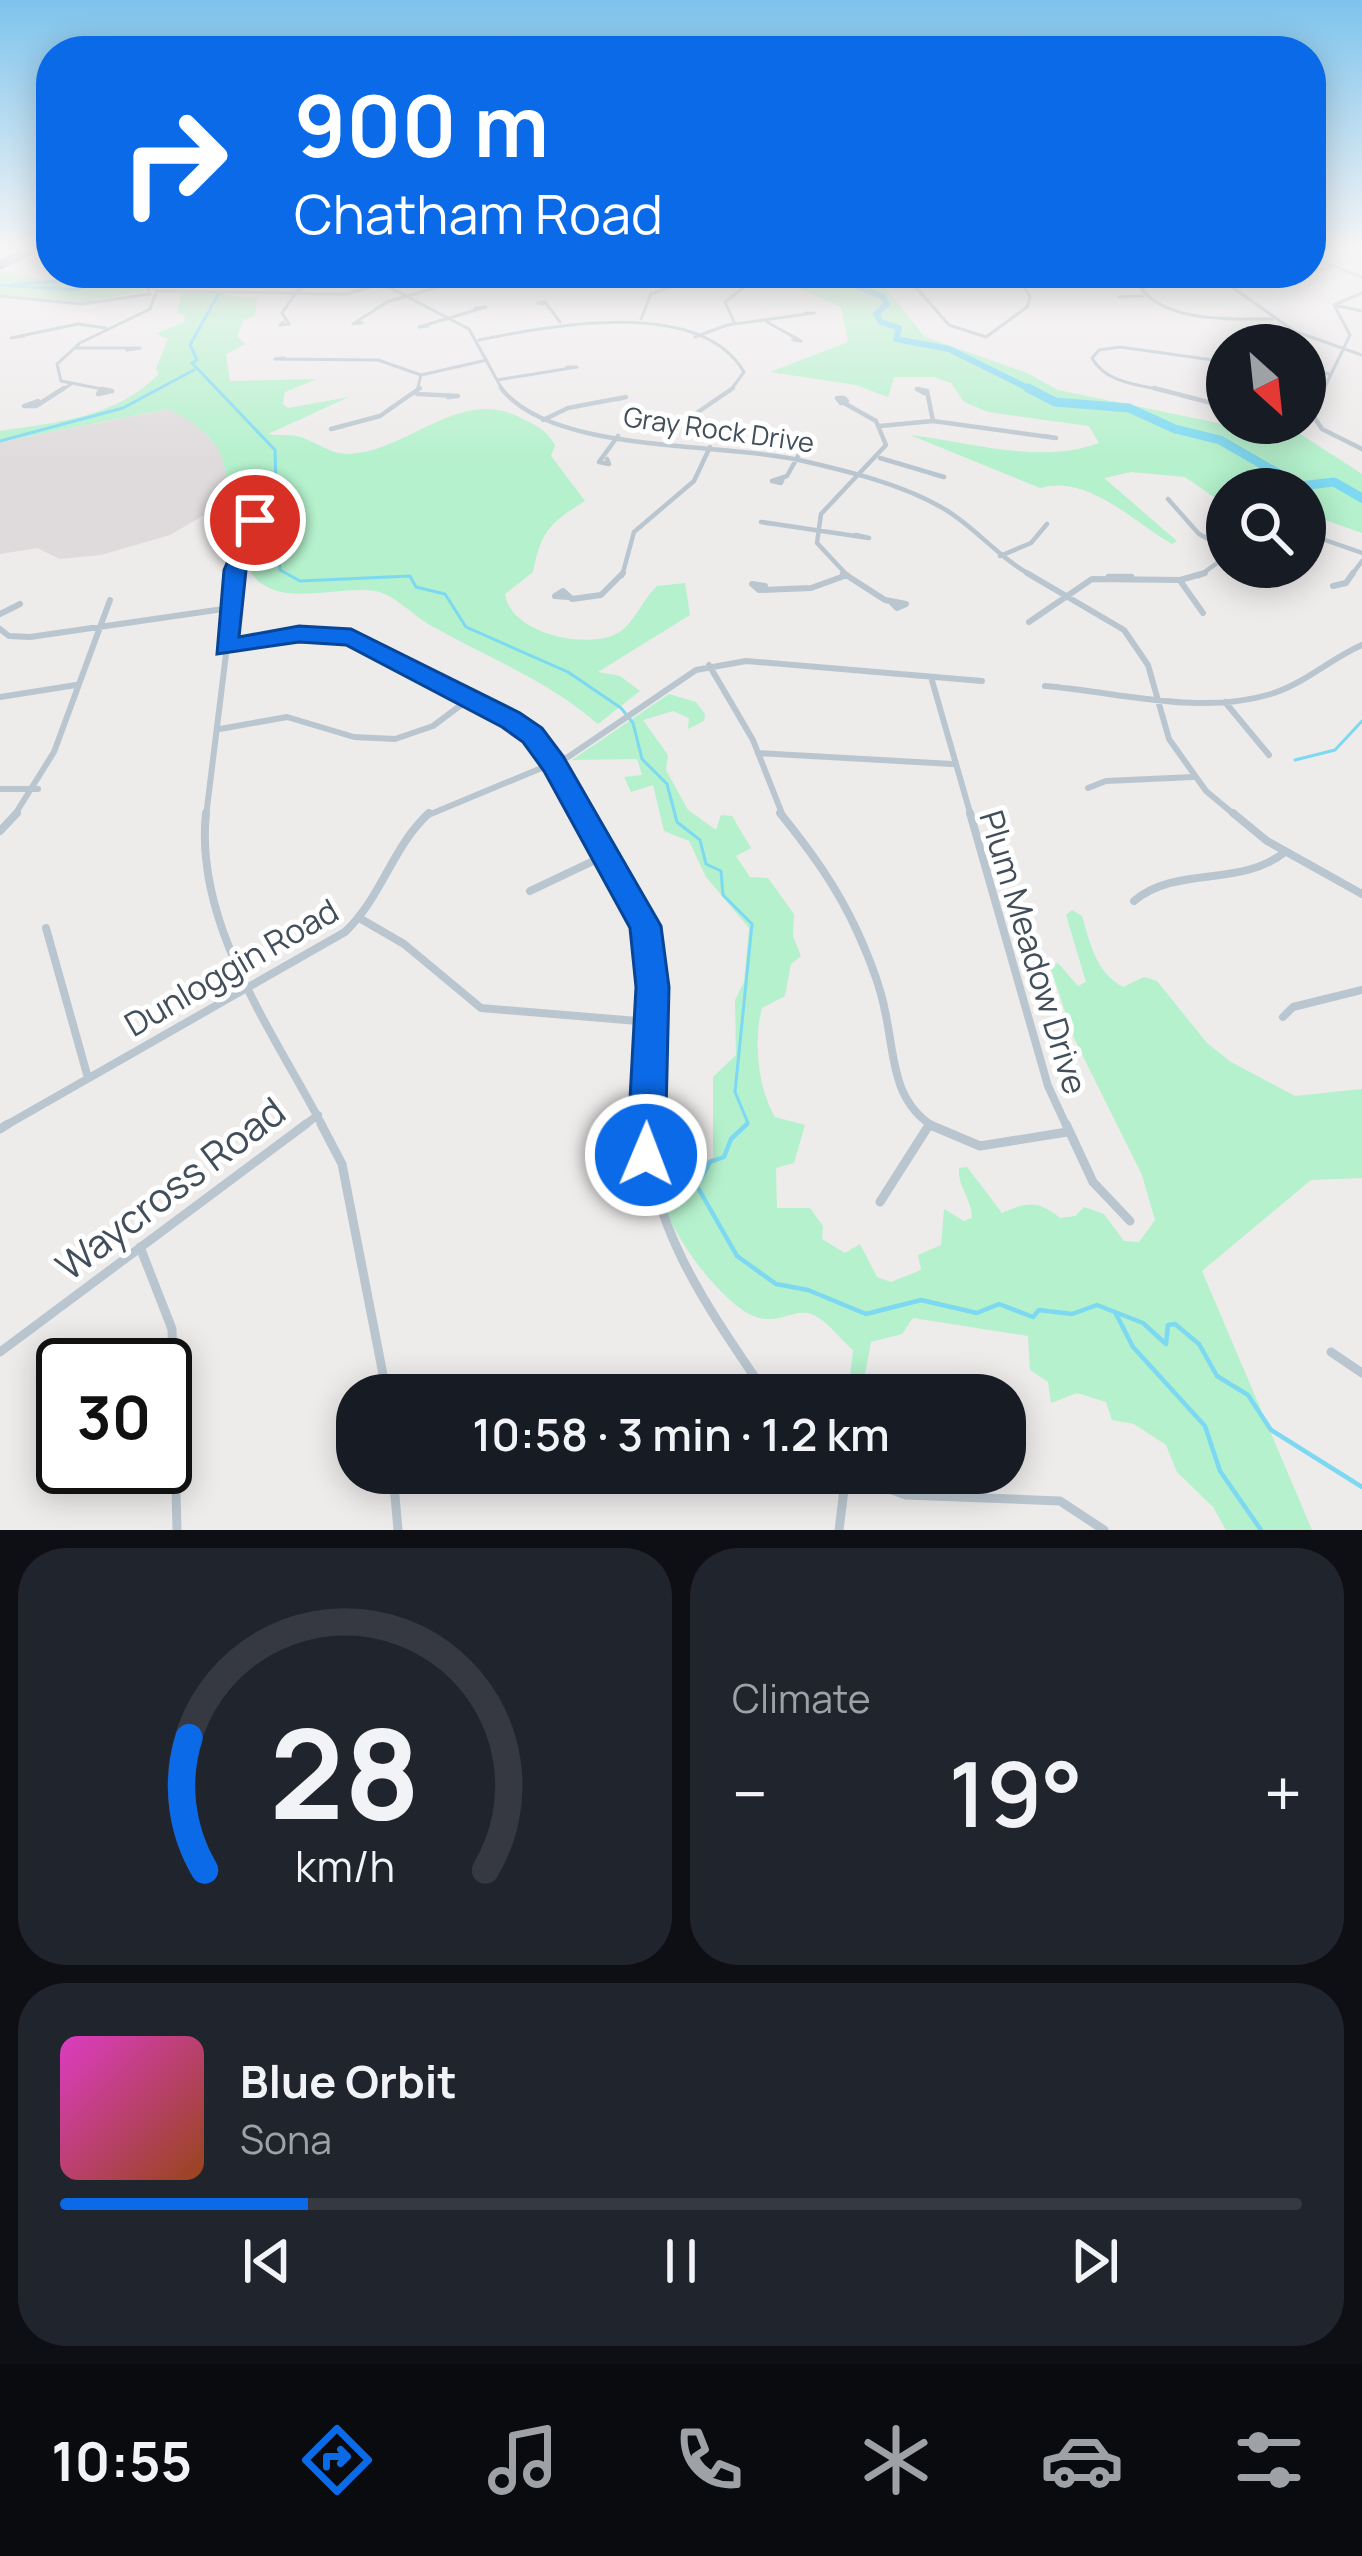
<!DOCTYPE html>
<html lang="en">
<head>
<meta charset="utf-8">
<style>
  :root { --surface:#171b24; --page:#20242c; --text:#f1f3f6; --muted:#9ea1a6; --line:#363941; --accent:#0b6ae8 }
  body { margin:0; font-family:Manrope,sans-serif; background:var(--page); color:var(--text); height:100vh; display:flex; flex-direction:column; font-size:45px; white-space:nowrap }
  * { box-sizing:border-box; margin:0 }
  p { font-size:39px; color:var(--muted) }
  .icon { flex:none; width:66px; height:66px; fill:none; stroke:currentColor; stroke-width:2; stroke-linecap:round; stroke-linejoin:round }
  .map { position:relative; height:1530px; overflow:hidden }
  .drawer { display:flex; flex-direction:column; gap:18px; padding:18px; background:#0d0f14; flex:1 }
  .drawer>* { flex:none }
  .guide { position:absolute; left:36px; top:36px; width:1290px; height:252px; border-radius:48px; box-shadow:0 6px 30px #0003; background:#0b6ae8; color:#fff; overflow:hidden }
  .needle { width:78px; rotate:153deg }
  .fabs { position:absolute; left:1206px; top:324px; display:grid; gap:24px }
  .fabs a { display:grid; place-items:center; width:120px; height:120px; border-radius:50%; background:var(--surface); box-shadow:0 6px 30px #0003; font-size:60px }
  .speed { position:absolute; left:36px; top:1338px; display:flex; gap:24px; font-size:60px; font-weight:700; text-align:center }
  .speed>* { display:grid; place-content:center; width:156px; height:156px; border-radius:50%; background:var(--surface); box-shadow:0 6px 30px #0003; line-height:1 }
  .speed .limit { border:6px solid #111; border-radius:18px; background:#fff; color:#111 }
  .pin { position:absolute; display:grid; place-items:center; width:102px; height:102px; color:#fff; margin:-51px; border:6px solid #fff; border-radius:50%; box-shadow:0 3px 12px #0007 }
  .me { position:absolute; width:132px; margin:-66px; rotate:1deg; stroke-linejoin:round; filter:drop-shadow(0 0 9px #0008) }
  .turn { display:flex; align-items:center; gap:42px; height:252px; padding:0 60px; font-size:54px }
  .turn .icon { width:156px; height:156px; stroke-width:2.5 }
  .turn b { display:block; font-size:84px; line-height:102px }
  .big { font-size:90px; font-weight:600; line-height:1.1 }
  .drawer .widget { flex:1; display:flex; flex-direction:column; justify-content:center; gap:18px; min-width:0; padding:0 42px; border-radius:48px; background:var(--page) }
  .drawer .dial { align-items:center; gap:0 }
  .dial svg { height:312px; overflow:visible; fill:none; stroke:var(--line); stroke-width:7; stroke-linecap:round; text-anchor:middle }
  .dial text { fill:var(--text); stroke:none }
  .song { display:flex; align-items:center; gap:36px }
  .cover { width:144px; height:144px; border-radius:18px; background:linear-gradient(135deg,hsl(310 70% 55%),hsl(20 70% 35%)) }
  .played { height:12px; border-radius:6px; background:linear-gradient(90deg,var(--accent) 20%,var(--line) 20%) }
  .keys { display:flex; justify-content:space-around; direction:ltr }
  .heat { display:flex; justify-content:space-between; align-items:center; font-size:66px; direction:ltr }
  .drawer .tiles { flex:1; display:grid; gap:18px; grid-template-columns:1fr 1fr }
  .widget:last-child { grid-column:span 2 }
  .trip { position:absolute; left:336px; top:1374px; width:690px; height:120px; border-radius:48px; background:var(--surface); box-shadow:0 6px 30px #0003; font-weight:600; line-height:120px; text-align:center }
  .menu { display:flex; height:192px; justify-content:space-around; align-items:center; background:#090b0e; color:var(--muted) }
  .menu .icon { width:84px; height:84px }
  .menu .on { color:var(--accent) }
  .menu b { font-size:54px; color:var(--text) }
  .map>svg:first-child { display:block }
  .education { fill:#dfdbdc }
  .green { fill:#b4f1cc }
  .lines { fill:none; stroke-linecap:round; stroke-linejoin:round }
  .stream-far1 { stroke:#7dd9f2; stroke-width:3 }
  .stream { stroke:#7dd9f2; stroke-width:4.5 }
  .river-far1 { stroke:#7dd9f2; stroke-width:6 }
  .river { stroke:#7dd9f2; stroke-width:9 }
  .motorway-casing { stroke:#6988ab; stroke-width:9 }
  .minor-far4 { stroke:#bac6cf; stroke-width:3 }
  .minor-far3 { stroke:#bac6cf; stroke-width:4.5 }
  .minor-far2 { stroke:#bac6cf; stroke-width:6 }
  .minor-far1 { stroke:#bac6cf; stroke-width:8 }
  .minor { stroke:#bac6cf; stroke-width:9 }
  .tertiary { stroke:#bac6cf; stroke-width:3 }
  .motorway { stroke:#7e9dbf; stroke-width:6 }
  .route { fill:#0b6ae8; stroke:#074597; stroke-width:3 }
  .labels { text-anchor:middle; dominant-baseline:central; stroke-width:10; stroke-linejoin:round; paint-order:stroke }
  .far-street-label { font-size:27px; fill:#424e5a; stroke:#fff }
  .street-label { font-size:33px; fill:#424e5a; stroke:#fff }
  .near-street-label { font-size:39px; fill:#424e5a; stroke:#fff }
</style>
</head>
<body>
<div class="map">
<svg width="1362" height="1530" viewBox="0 0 1362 1530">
  <rect width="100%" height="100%" fill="#eeebeb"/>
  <path class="education" d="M168,409l23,10 25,26 10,21 -1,37 -55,32 -69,20 -41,4 -23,-11 -37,6v-112z"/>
  <path class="green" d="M8,272l36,8 82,-7 -8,10 24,1 2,7 -59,11 -85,-8v-20z
    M764,273h75l45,13 41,51 102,36 31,17 189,39 44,-1 71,46v59l-57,-20v-24h-59l-19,-7 -5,4 2,18 -39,-27 -54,-5 -27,6 73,63 -5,3c-40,-23 -84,-70 -132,-56l-130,-53c61,7 130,30 189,8l-10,-17 -101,-14 -24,-10 -13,-19 -17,-6h-40l-6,20 -32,-12 -86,-13 78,-30 -7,-35z
    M182,290l75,8 -2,17 -12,6 -6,15 8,8 -19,10 4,27 87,-2 -32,13 -2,12 5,4 61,-11 -81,37c9,2 18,0 28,2 19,4 32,18 53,18 58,-2 111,-67 170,-37 16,8 27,12 36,28l-4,11 34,45c-36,22 -44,31 -52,71l-28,22c5,40 85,58 116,37 13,-9 23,-33 36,-45l28,-3 5,32 -92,57 22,4 20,15 -42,33c-52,-45 -110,-66 -168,-99 -16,-9 -38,-32 -55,-34 -40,-6 -107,22 -128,-26l6,-25 -14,-10 -16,-2 -9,-13c29,-47 1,-86 -47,-106l-167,33v-11c58,-9 115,-13 159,-57l-3,-5 12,-30 -12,-5 28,-12 1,-7 -8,-2z
    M669,694l27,8 9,12 -1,7 -16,8 1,-11 -16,-7 -30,9 25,35 -2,15 22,40 28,20 5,-15 11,1 19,32 -15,8 14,21 18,1 26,36 -1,22 8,20 -10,8 -6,32 -23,12c-9,32 -4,81 13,109l30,8 -11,38 -18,5 1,40h33l13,18 -1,13 23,14 15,-9 17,33 14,5 30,-12 -3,-15 23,-10 3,-36 20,12 8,-3c0,-19 -15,-32 -13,-50l8,-1 35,46c25,-11 36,-13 58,5l15,-2 9,-9 20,7 20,27 15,1 16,-22 -13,-45 -69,-139 -23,-70 8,-3 20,23 8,-4 -20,-67 6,-5 10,6c9,29 13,55 41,71l21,-10 13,4 50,62 24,19 64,34 67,-7v89l-51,2 -109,91 110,259h-86l-13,-23 -36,-35 -11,-27 -32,-21 -22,-4 -6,-18 -29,-9 -26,10 -3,-21 -18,-12 -2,-34 -115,-18 -11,16 -31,8 -7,38 -14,-3 3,-27c-12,-10 -28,-32 -42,-36 -19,-6 -34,14 -62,0 -38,-20 -111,-120 -90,-163l21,-4 27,14 6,-4v-80l23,-22 -1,-55 9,-18 5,-54 -43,-51 -17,-36 -25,-10 -11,-46 -22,7 -7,-15 18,-2 -5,-16 -65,1z"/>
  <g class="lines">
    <path class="stream-far1" d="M214,273l7,13
      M13,284l48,-3 23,-8
      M0,285l77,5 44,-17
      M219,293l-29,52 7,15 -5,3 83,87 1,36 7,6 -7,14 4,64 20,11 110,-5 6,11 29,7 21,33 102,45 53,36 12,15 9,36 25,25 10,38 23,18 6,24 15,7 2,24 29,29 -17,168 13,31 -4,4
      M0,441l123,-33 71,-38
      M1295,760l40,-10 27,-29"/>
    <path class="stream" d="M747,1124l-16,15 -7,18 -14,5 -13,24 40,70 39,28 32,6 58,24 55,-14 56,13 22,-9 34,13 6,-7 33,4 25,-9 46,18 23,21 2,-19 7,-1 24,20 18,32 31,19 23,35 91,57
      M1115,1312l18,35 72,79 15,45 41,59"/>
    <path class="river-far1" d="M826,273l57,24 4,7 -11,10 5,8 18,6 -3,11 53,10 85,42"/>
    <path class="river" d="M1028,388l27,14 74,6 46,21 45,11 80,46 34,-4 28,16"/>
    <defs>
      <path id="motorway" d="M0,265l35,-17"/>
    </defs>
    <use href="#motorway" class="motorway-casing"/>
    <path class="minor-far4" d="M1311,257l51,20
      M1311,272l20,-5
      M147,273l2,19
      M543,273h11
      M574,273l8,3
      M1163,273l-22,16c29,34 90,30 131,30
      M1212,273l82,58 68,24
      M922,274l-9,10 36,41 37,12 41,-30 3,-10 -11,-20
      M922,274l57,8 45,-9
      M1229,278l32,-5
      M275,279l-10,2 75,1 -9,-1
      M383,284l86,45 34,62
      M1119,297l24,-1
      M543,304l-5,-1 7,-1 15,20
      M1334,305l28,6
      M641,319l10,-25 23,-8h-8
      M283,322l-3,3 9,-1 -7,-11 15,-22 34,-18
      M357,322l5,1 -9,1 34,-22 65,-19 -10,2
      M767,322l34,19 -8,-1
      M735,324l-10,-22 23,-18 -5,1
      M428,326l-9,1 67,-20 -11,1
      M24,336l-13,2 67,-14 28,4
      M695,337l32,-12 87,-12h-9
      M479,340c69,-14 221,-44 265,32l-14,19
      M76,348h64l-13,2
      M284,358l-9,1 103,1 43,15 -4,16
      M1305,368l24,6
      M421,375l66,-15
      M497,380l80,-13h-10
      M102,389l8,2
      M102,389l-41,-8 -4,-17 23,-21 70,-34 6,-16
      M59,391l11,-6
      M921,391l-4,-2 10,2
      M1166,391c-26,-6 -61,-8 -74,-33l7,-8 21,-3 107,15
      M1323,391l27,-56 -16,-30 28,-12"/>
    <path class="minor-far3" d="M501,388c50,66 220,54 298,72 48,11 104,24 147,50 31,19 54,49 87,66
      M1154,388l73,19
      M1324,388l-12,26 10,15 40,20
      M102,389l10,2 -14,3z
      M924,393l-7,-4 10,2 6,30
      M417,394l41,2 -10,1
      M837,398h7l3,3 -6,2z
      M38,401l-14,5h12l28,-18
      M844,403l32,18 10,24 -65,69 -4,29 31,33
      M543,420l25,-12 58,-11 -9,2
      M343,426l-12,3 49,-13 40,-28
      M880,426l53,-5 123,17 -12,-2
      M667,441l18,-20 48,-33
      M880,458l64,19 -11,-3
      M607,459l2,5 -10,-2 19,-26
      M783,478l-2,5 -9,-2 15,-5 20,-36 -7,-6 10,1 -4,3
      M1168,499l31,35 28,15
      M773,524l-12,-2 108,16 -13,-3
      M1305,533l57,20
      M1000,556l31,-13 16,-19
      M235,576l24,-60
      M622,576l12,-44 60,-51 16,-34
      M1108,576h24
      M1199,576l28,-20
      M1351,576l11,-15"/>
    <path class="minor-far2" d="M843,573l42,27 21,4 -9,4 -5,-5
      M1027,573l97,57 24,35 21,74 37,52 30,25
      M1181,582l22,31
      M765,586l-13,-2 7,6 52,-2 36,-13
      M1333,586l13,-3 7,-10
      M568,597l-13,-1 8,-5 9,8 29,-4 22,-22
      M0,614l20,-10
      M1029,622l63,-43 88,1 25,-7
      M0,629l9,7 21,1 200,-29
      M226,648l94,-15 31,6 55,23 129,76 54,78
      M709,665l44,75 30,76
      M931,677l40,139
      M1045,686c74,6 153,30 226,8 33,-10 59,-35 91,-49
      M0,697l76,-12
      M1225,702l44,53
      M220,729l67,-12 67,20 41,2 38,-13 36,-27
      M758,753l194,11
      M1088,788l18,-7 87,-4
      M0,789h38
      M14,816l40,-64 56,-152
      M206,816l30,-243
      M426,816l142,-59 128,-87 50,-9 236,20"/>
    <path class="minor-far1" d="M206,813c-12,111 68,220 117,314
      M587,813c23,39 50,82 61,127 14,60 -4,126 -3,187
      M780,813c30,37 57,74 77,118 11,24 23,54 28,80 10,44 6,89 49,116
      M970,813l78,273 19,41
      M1233,813l34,28 95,53
      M0,831l17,-18
      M530,891l78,-37
      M1134,901c43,-36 106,-13 151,-49
      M361,919l43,25 77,64 169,14
      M46,928l42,150
      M1283,1017l10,-10 69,-17
      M3,1127l342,-195c37,-35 47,-85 84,-119
      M302,1127l16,-12"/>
    <path class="minor" d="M321,1124l21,40 45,231
      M645,1124c5,105 65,187 122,271
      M928,1124l52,22 87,-14
      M1066,1124l27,58 37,39
      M0,1129l8,-5
      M880,1202l49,-77
      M140,1247l32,82 5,201
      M0,1352l306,-228
      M1331,1352l31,21
      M393,1473l5,57
      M845,1473l61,22 154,6 44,29
      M839,1530l7,-56"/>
    <path class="tertiary" d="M156,291l191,3 69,-21
      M0,296l82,8 68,-10"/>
    <use href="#motorway" class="motorway"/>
  </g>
  <linearGradient id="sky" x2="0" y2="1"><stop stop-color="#7dc3ec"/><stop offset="0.54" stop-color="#f7f6f6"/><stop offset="1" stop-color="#f7f6f6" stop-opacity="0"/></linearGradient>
  <rect width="1362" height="462" fill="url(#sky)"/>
  <path class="route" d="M248,515l18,5 -20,50 -7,67 60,-11 52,3 169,84 22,15 21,28 98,170 8,61 -4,168 -6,13 -13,6 -14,-6 -5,-13 9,-168 -6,-59 -86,-157 -21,-29 -21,-15 -156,-82 -47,-3 -82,12 7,-84z"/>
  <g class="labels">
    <g class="far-street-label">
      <text transform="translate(719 429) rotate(8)">Gray Rock Drive</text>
    </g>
    <g class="street-label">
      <text transform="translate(1034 952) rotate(73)">Plum Meadow Drive</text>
      <text transform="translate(231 967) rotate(-30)">Dunloggin Road</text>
    </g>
    <g class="near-street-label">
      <text transform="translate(170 1188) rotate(-37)">Waycross Road</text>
    </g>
  </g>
</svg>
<div class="fabs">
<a><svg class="needle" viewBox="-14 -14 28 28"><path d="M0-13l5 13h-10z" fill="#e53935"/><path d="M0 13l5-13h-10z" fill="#9ea1a6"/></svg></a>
<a><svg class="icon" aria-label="search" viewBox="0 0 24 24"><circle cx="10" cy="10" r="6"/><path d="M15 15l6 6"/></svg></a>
</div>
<div class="speed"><div class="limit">30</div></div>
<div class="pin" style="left:255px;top:520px;background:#d93025"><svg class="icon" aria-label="arrive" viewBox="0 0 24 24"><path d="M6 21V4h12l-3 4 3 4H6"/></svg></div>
<svg class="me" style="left:646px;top:1155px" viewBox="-20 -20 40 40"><circle r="17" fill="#0b6ae8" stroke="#fff" stroke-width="3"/><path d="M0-11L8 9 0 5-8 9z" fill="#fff"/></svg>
<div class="trip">10:58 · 3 min · 1.2 km</div>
<div class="guide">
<div class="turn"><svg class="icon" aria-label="right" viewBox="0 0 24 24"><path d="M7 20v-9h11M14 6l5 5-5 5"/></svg><div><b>900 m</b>Chatham Road</div></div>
</div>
</div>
<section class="drawer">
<div class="tiles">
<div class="widget dial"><svg viewBox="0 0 100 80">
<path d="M14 69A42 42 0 1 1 86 69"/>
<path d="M14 69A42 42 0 0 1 10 35" stroke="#0b6ae8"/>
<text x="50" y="56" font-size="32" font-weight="700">28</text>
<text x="50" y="72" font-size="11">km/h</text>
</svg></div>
<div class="widget"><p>Climate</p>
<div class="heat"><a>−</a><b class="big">19°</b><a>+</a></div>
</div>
<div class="widget">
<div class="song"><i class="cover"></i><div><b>Blue Orbit</b><p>Sona</p></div></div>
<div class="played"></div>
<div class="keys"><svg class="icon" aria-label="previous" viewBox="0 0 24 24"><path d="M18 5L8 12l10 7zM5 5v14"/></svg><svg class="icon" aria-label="pause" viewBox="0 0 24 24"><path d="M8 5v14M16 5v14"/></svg><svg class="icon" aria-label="next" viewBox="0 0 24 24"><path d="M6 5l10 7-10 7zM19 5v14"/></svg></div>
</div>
</div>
</section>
<nav class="menu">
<b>10:55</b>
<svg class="icon on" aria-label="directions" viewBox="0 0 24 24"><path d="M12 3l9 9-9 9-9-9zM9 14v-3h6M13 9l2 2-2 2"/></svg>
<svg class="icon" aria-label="music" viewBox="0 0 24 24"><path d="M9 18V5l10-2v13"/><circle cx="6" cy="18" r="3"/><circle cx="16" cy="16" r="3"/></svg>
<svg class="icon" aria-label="phone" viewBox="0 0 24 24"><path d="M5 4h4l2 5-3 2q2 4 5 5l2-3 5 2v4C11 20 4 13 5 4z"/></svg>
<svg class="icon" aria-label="climate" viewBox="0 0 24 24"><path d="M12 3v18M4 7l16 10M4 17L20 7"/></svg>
<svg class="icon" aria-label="car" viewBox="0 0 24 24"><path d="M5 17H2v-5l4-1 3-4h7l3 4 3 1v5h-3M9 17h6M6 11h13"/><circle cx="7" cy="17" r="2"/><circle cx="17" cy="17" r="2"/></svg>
<svg class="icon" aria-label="filters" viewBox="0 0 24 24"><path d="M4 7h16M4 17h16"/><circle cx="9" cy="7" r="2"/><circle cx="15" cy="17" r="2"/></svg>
</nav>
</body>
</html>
